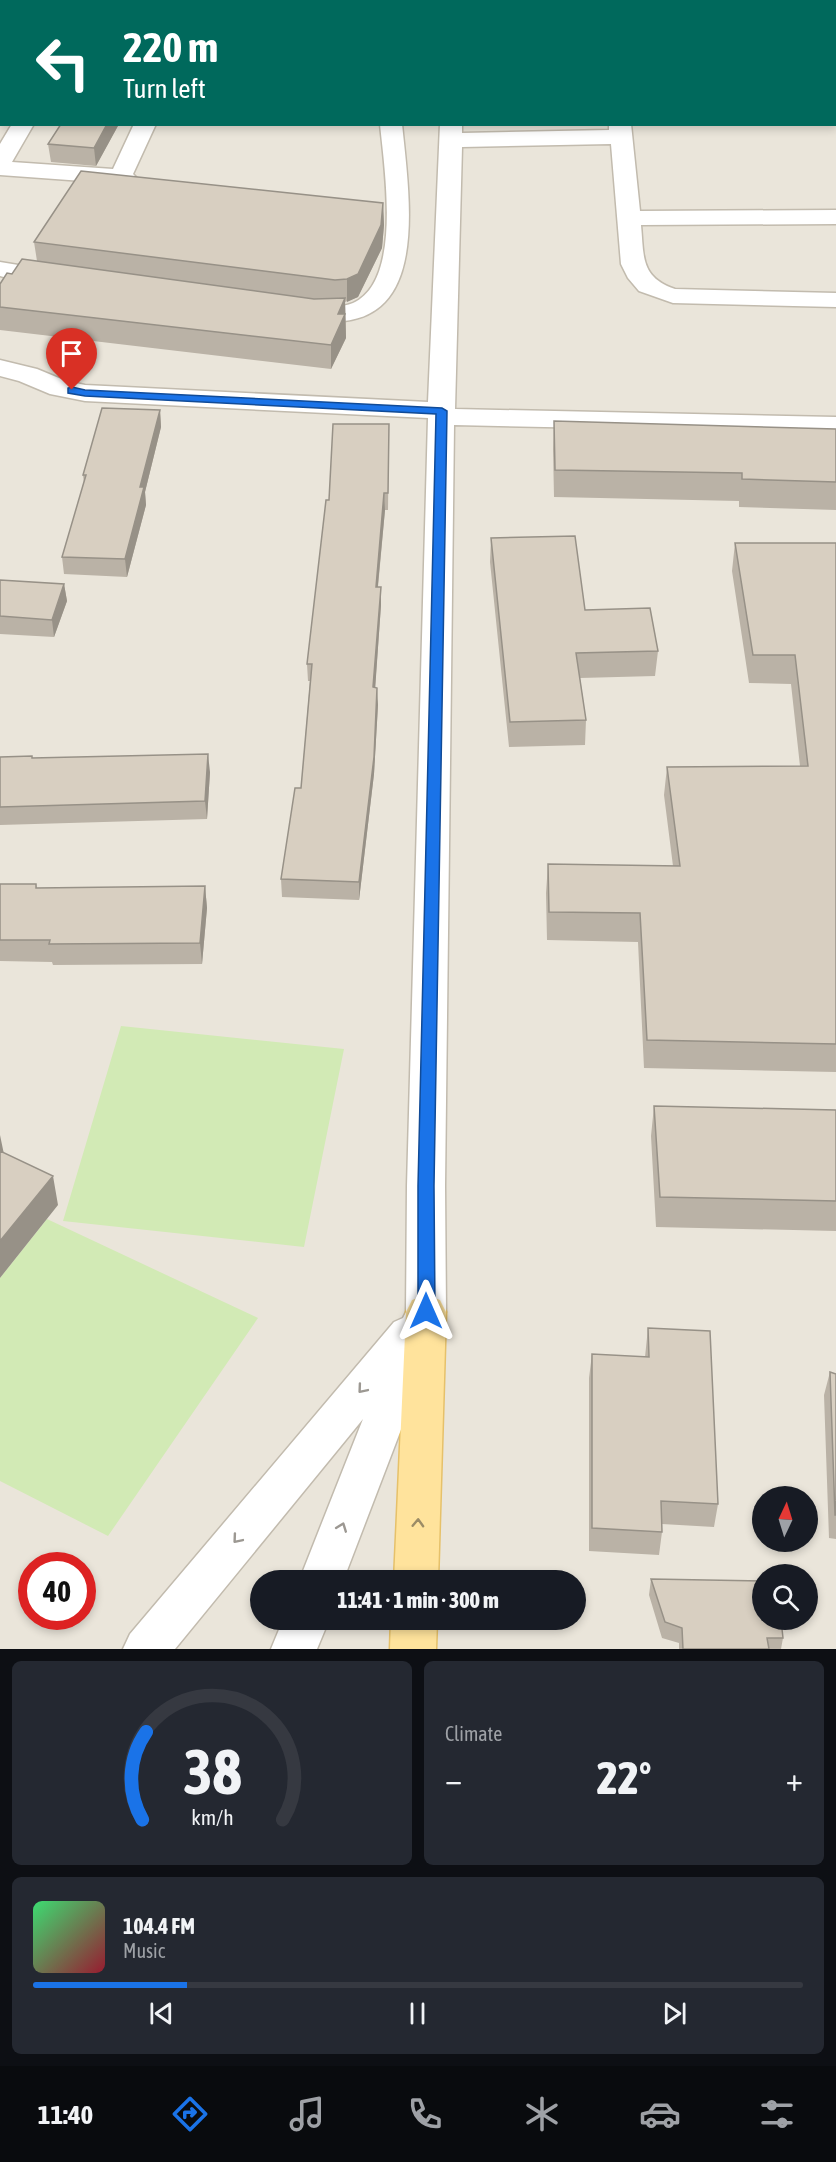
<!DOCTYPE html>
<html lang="en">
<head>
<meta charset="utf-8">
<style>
  :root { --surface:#171b24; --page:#242831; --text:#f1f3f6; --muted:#9ea1a6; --line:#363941; --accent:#1a73e8 }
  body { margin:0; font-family:"Asap Condensed",sans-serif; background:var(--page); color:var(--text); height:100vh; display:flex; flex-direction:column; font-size:22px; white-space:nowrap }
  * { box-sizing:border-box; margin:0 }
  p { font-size:20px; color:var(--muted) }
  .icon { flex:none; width:33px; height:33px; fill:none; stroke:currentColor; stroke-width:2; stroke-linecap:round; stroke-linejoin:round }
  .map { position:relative; height:1649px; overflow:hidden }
  .drawer { display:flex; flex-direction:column; gap:12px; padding:12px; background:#0d0f14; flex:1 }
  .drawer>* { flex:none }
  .banner { position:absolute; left:0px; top:0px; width:837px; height:126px; box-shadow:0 3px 9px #0003; background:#00695c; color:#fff; overflow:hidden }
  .needle { width:39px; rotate:4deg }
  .tools { position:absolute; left:752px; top:1486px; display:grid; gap:12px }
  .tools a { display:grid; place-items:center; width:66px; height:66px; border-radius:50%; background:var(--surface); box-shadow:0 3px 9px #0003; font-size:30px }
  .speed { position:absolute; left:18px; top:1552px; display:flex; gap:12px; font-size:30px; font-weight:700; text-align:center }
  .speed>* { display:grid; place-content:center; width:78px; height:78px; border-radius:50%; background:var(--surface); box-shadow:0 3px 9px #0003; line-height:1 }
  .speed .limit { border:9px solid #d22; background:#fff; color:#111 }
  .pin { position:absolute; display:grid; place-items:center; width:51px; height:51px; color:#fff; margin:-62px -26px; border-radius:50% 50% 50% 0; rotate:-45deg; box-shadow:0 0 6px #0007 }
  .pin .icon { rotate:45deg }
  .me { position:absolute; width:66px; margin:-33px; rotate:0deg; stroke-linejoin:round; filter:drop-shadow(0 0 4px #0008) }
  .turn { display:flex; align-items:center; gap:21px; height:126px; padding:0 24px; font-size:27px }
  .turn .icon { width:78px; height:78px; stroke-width:2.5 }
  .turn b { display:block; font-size:42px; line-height:51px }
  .big { font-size:45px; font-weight:800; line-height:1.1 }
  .drawer .widget { flex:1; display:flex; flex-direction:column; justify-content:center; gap:9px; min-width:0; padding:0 21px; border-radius:9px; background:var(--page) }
  .drawer .dial { align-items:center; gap:0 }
  .dial svg { height:156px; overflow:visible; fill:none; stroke:var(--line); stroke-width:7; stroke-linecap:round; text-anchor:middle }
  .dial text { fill:var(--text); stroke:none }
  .song { display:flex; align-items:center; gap:18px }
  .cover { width:72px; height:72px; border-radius:9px; background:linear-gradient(135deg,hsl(140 70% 55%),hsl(350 70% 35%)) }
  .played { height:6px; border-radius:3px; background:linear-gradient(90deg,var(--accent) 20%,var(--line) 20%) }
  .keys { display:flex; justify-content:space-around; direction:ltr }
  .heat { display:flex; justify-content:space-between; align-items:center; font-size:33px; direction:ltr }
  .drawer .tiles { flex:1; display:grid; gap:12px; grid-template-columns:1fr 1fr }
  .widget:last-child { grid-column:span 2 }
  .trip { position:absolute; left:250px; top:1570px; width:336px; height:60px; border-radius:30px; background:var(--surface); box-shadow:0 3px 9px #0003; font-weight:800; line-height:60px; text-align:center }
  .dock { display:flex; height:96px; justify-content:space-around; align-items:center; background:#090b0e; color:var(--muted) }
  .dock .icon { width:42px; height:42px }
  .dock .active { color:var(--accent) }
  .dock b { font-size:27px; color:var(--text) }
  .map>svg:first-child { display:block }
  .residential { fill:#eae5da; fill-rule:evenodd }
  .green { fill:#d2eab5 }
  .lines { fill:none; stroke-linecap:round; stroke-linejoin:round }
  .minor-casing { stroke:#c2bbae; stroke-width:3 }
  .major-casing { stroke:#e6c16a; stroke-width:3 }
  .minor { fill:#fff; fill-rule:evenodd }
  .major { fill:#ffe39c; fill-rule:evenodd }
  .wall { fill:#bab2a6 }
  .shaded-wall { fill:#979187 }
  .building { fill:#d8cfc1; stroke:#979187; stroke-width:1.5 }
  .oneway { stroke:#9c9892 }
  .oneway2 { stroke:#9c8c66 }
  .route { fill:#1a73e8; stroke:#114b97; stroke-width:1.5 }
</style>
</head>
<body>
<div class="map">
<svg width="836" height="1649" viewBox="0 0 836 1649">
  <rect width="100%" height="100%" fill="#f6f3ec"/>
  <path class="residential" d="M0,0h836v1649h-836zM2,2h834v122h-834zM762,1497h45v45h-45zM32,1566h50v51h-50zM762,1575h45v45h-45zM261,1581h315v39h-315z"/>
  <path class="green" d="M121,1026l223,23 -40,198 -241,-26z
    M47,1219l211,99 -150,218 -108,-55v-203z"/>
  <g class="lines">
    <defs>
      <path id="minor" d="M86,0h20l-21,2z
        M198,0h20l-21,2z
        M392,0h20v2h-20z
        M445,0h20v2h-20z
        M12,124h22l-22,38 101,7 21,-45h22l-23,50 3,3 -4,5 -8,2 -124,-9v-31z
        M380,124h22c9,87 31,227 -108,192l-4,-5 4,-5c19,-5 41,5 59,-3 50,-22 31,-136 27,-179z
        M440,124h22v9l147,-3v-6h22l9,87 196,-1v14l-195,1c3,31 -1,52 34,64l161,4v14l-163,-4 -34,-12 -11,-13 -7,-14 -10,-120 -149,3 -7,262 381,8v16l-382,-8 -9,761 1,126 -103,269h-44l64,-162 -188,230h-52l7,-15 264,-312 9,-4 3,-6 1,-126 21,-768 -343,-17 -35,-7 -31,-13 -19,-5v-16l37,9 29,12 19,4 343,17z
        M0,262l55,9 9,2 3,5 -3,5c-20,5 -45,-2 -64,-7z
        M283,1620h46l-12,29h-46z"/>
      <path id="major" d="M426,1295l14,5 6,12 -8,269h-44l12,-269 6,-12z
        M391,1620h46l-1,29h-46z"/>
    </defs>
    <use href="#minor" class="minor-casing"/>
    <use href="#major" class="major-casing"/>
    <use href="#minor" class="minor"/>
    <use href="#major" class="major"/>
  </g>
  <path class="wall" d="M334,0h49l-1,2h-48z
    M61,124h58l-23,42 -45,-4 -3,-18z
    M383,203l1,22 -2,23 -24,49 -13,5 1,36 -15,31 -331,-39v-46l37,-23 -3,-19z
    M160,410l1,17 -16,65 1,13 -19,72 -63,-3 -2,-17 22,-74 -1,-8z
    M554,421l282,8v81l-97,-3v-6l-185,-4 -1,-48z
    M389,424l-1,86h-3l-7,77h3v18l-6,83 3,17 -4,69 -15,126 -77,-3 -1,-18 20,-91 9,-107h-2l-1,-17 22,-164z
    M491,538l94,72 73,41 -3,25 -75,2 6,42 -1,25 -76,2 -19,-185z
    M735,543h101v529l-192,-4 -6,-126 -91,-2 -1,-47 2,-29 125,2 -9,-71 3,-28 133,-1 -9,-82 -42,-1 -17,-112z
    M0,580l64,4 3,17 -13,36 -54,-3z
    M0,757l32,1 178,14 -3,47 -207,6z
    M0,884h36l1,4 168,-2 2,22 -5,56 -149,1 -1,-3 -52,-1z
    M654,1106l182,4v121l-180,-4 -5,-91z
    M648,1328l70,176 -4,23 -52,-3v8l-3,23 -70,-4v-173l3,-24 53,3z
    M830,1372l6,2v165l-7,-1 -5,-143z
    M651,1579l132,59 -2,11h-102v-6l-17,-5 -13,-43z"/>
  <path class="shaded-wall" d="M70,0h13l-1,2h-13z
    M171,0h12l-1,2h-11z
    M2,76v29l-2,2v-29z
    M107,124h12l-23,42 -2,-18z
    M383,203l1,22 -2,23 -24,49 -11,5v-23z
    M345,298l1,40 -15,31v-24l7,-31z
    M160,410l1,17 -16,65 1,13 -19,72 -2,-18 15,-72z
    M384,493l1,17 -9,95v-18z
    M64,584l3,17 -13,36 -2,-17z
    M381,587v18l-7,100 -1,-18z
    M377,688l1,17 -4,69 -15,126v-18z
    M208,754l2,18 -3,47 -2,-18z
    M205,886l2,22 -5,56 -2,-21z
    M0,1135l6,29 -6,8z
    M53,1176l5,29 -58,73v-37z"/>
  <path class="building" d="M1,0h69l-1,2h-67v74l-2,2v-76z
    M126,0h45v2h-46z
    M61,124h46l-13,24 -46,-4z
    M81,171l302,32 -2,22 -23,49 -11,5 -12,1 -301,-38z
    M22,259l292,40 31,-1 -7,16h7l-14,31 -331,-38v-23l7,-11 5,1z
    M102,408l58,2 -20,77h4l-19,72 -63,-2 24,-82h-3z
    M554,421l282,8v53l-94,-3v-6l-187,-3z
    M333,424h56l-1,69h-4l-8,94h5l-8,100 4,1 -3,69 -15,125 -78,-3 14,-91h6l11,-124h-5l19,-164h3z
    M575,536l10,74 65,-2 8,43 -82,2 10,67 -76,2 -19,-184z
    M735,543h101v501l-189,-4 -7,-127 -91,-1 -1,-48 132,2 -13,-99 141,-1 -13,-111h-42z
    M0,580l64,4 -12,36 -52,-4z
    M208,754l-3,47 -205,6v-50l32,-1v2z
    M0,884h36v4l169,-2 -5,57 -151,1 1,-4h-50z
    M654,1106l182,4v91l-176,-4z
    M0,1151l53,25 -53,65z
    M648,1328l62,3 8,173 -57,-3 1,31 -70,-4v-174l57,3z
    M830,1372l6,2v141h-1z
    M651,1579l111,2v39h19l2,18h-16l2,11h-86l-1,-21 -17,-6z"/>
  <defs><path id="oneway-chevron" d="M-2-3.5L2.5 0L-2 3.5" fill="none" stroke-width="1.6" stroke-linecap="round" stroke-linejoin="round" transform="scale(1.5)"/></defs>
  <g class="oneway">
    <use href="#oneway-chevron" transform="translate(362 1389) rotate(130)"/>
    <use href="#oneway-chevron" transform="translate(342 1527) rotate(-69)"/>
    <use href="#oneway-chevron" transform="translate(237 1539) rotate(130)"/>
  </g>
  <use class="oneway2" href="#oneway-chevron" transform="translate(418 1523) rotate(-88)"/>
  <path class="route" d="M72,387l13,3 357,18 5,3 -13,775 1,125 -3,5 -6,3 -6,-3 -2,-5v-125l18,-772 -351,-18 -17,-3v-5z"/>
</svg>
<div class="tools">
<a><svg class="needle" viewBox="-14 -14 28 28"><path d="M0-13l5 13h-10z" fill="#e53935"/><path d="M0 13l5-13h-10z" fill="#9ea1a6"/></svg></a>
<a><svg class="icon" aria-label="search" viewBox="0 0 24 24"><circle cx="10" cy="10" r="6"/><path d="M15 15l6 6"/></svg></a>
</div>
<div class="speed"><div class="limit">40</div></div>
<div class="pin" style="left:72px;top:390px;background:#d93025"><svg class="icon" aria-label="arrive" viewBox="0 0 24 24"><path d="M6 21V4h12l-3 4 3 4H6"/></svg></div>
<svg class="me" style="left:426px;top:1311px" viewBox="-20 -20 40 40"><path d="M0-17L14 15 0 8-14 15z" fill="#1a73e8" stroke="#fff" stroke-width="4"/></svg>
<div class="trip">11:41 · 1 min · 300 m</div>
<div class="banner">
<div class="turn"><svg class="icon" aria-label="left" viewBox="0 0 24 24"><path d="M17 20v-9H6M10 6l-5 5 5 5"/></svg><div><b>220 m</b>Turn left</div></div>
</div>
</div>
<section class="drawer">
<div class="tiles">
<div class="widget dial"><svg viewBox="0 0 100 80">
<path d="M14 69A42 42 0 1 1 86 69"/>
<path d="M14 69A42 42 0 0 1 16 24" stroke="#1a73e8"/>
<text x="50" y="56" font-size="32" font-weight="700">38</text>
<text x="50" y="72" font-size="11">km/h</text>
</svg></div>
<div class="widget"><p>Climate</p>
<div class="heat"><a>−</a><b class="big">22°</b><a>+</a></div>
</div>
<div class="widget">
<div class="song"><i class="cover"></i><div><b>104.4 FM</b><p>Music</p></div></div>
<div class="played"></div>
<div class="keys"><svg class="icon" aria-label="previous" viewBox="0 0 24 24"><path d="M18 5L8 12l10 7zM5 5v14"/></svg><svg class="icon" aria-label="pause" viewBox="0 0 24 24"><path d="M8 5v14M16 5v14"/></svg><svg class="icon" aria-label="next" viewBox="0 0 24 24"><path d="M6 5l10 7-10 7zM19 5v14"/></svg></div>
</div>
</div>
</section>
<nav class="dock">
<b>11:40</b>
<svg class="icon active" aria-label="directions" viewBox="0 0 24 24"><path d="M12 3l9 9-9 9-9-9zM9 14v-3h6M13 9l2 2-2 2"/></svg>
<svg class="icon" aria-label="music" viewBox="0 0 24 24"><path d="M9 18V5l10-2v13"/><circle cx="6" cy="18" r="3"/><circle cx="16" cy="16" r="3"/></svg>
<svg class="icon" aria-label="phone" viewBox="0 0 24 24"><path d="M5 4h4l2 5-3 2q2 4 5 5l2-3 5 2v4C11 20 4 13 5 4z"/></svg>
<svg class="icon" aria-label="climate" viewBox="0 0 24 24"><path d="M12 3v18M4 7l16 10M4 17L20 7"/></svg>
<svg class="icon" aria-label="car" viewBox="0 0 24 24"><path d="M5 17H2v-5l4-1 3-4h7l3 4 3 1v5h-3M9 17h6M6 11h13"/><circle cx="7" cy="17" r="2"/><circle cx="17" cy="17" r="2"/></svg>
<svg class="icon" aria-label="filters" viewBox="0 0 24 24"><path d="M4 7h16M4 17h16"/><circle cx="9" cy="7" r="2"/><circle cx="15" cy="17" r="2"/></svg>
</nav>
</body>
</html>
